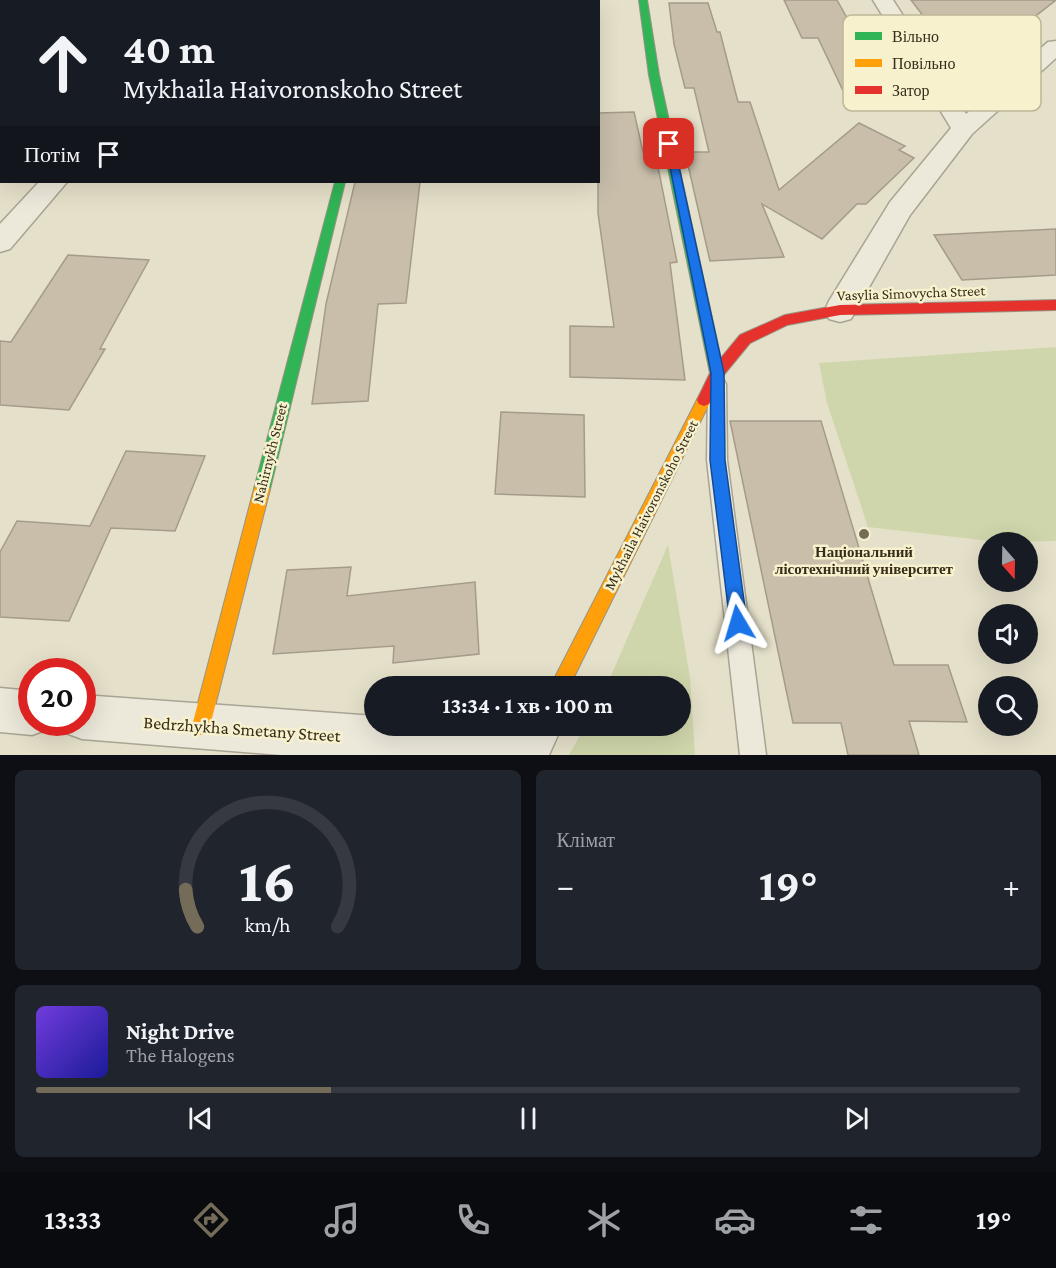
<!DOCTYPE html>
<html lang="uk">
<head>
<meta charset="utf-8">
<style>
  :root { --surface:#171b24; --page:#20242c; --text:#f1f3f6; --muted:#9ea1a6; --line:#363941; --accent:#746c58 }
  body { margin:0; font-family:"Crimson Pro",serif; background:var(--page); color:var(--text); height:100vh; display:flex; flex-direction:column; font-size:22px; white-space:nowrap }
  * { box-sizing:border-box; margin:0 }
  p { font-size:20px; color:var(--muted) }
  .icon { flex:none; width:33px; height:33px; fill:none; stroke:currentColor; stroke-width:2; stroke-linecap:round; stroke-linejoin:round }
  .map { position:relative; height:755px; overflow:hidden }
  .sheet { display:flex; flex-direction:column; gap:15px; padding:15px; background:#0d0f14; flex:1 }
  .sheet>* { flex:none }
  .guide { position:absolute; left:0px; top:0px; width:600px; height:183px; box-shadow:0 6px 24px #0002; background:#171b24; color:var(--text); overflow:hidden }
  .needle { width:39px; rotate:160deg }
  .controls { position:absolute; left:978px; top:532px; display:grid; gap:12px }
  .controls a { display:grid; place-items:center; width:60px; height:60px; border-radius:50%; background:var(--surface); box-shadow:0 6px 24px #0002; font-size:30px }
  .speed { position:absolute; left:18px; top:658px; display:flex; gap:12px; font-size:30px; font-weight:700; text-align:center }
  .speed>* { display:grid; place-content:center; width:78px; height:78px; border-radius:50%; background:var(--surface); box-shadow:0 6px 24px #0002; line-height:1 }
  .speed .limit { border:9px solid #d22; background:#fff; color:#111 }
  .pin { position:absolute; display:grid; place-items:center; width:51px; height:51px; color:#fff; margin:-26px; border-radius:12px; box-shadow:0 3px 9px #0006 }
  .me { position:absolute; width:66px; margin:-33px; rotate:353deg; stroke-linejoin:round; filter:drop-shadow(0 0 4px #0008) }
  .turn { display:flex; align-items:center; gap:21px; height:126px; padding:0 24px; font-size:27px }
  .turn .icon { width:78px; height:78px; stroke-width:2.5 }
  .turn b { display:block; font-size:42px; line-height:51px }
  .then { display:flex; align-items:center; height:57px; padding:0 24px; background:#0003; gap:12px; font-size:22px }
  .big { font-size:45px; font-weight:700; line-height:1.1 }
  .sheet .widget { flex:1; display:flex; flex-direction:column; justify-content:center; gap:9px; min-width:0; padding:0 21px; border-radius:9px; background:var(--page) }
  .sheet .dial { align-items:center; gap:0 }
  .dial svg { height:156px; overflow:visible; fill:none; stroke:var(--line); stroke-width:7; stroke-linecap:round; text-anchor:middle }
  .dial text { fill:var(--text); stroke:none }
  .song { display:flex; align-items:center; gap:18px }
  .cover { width:72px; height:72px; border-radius:9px; background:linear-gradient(135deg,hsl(260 70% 55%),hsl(240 70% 35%)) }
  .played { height:6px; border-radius:3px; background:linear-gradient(90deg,var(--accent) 30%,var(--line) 30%) }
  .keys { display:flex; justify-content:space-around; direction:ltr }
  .heat { display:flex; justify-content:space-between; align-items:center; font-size:33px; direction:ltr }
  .sheet .tiles { flex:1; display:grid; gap:15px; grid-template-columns:1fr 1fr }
  .widget:last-child { grid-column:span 2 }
  .trip { position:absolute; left:364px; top:676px; width:327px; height:60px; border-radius:30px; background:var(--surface); box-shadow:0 6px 24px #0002; font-weight:700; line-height:60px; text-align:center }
  .menu { display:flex; height:96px; justify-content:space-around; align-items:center; background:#090b0e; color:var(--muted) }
  .menu .icon { width:42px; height:42px }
  .menu .active { color:var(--accent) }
  .menu b { font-size:27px; color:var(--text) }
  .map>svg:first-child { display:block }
  .green { fill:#d0d6ab }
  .building { fill:#c8beaa; stroke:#a59b89; stroke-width:1.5 }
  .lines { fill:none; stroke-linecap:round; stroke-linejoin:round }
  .lane-casing { stroke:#a9a493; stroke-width:3 }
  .street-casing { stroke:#a9a493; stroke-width:3 }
  .fast-casing { stroke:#999383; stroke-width:2 }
  .slow-casing { stroke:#999383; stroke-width:2 }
  .jam-casing { stroke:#999383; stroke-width:2 }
  .lane { fill:#ece9db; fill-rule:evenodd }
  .street { fill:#ece9db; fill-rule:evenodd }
  .fast { fill:#30b455; fill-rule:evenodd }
  .slow { fill:#ff9f0a; fill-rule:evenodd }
  .jam { fill:#e5322d; fill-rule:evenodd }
  .route { fill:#1a73e8; stroke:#114b97; stroke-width:1.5 }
  .poi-dot { fill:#746c58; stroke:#f7f1ce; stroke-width:2 }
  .labels { text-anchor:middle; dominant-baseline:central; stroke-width:5; stroke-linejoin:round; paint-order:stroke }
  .street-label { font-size:15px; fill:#372d1b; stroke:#f7f1ce }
  .poi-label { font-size:15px; font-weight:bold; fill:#372d1b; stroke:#f7f1ce }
  .near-street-label { font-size:18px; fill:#372d1b; stroke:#f7f1ce }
  .key { fill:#f7f1ce; stroke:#bdb698; stroke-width:1.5 }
  .key-label { font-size:16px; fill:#372d1b }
</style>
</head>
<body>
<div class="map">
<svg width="1056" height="755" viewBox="0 0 1056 755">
  <rect width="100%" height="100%" fill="#e5e0c9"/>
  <path class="green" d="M1056,347v194l-57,1 -131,-15 -41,-124 -8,-40z
    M668,545l22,133 5,77h-126l16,-29h96v-39h-75z"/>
  <path class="building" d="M784,0h53l54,97h-45l-28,-59h-16z
    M911,0h145l-46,36 -25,-10 -8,42 -45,-11 5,-23z
    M669,3h39l9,29h3l18,70h12l29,88 80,-67 46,23 -6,4 15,8 -48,46h-9l-35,35 -60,-35 22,53 -74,4 -25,-109h24l-15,-64h-9l-11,-44z
    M634,112l9,40h12l22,110 -7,1 15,117 -115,-3v-51l44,1 -16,-114v-100z
    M355,182h65l-14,121 -28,1 -10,97 -56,3 14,-100z
    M1056,229v46l-94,5 -28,-45z
    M68,255l81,5 -49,89h5l-36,61 -69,-5v-64l11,1z
    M501,412l83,3 1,82 -90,-3z
    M730,421h91l73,244h54l19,57 -58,-1 10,34h-71l-7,-32h-48z
    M126,451l79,5 -30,75 -64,-3 -42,93 -69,-4v-65l17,-31 73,5z
    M351,567l-4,29 128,-14 4,72 -86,9 1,-17 -121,8 14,-84z"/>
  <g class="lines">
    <defs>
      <path id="lane" d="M717,376l6,3 3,5 1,76 39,295h-26l-33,-295 1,-76 3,-5z"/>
      <path id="street" d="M89,0h20l-22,2z
        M205,0h20l-21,2z
        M391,0h20v2h-20z
        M873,0h20l73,114 82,-72 8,-1v17l-84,76 -62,81 -59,104 -11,3 -11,-3 -4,-9 4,-9 61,-99 61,-74z
        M2,84v16h-2v-15z
        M39,182h28l-57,67 -10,3v-28z
        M0,688l32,3v32h18l-2,6 -16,6 -32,-3z
        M82,695l293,21v10h187l-13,29h-268l-199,-16 -16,-6 -4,-10h20z"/>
      <path id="fast" d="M639,0h8l12,75 65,298 -2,4h-10l-2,-4 -61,-298z
        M335,182h10l-75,307 -3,5 -5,2 -5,-2 -3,-5z"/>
      <path id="slow" d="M704,394l5,2 2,4 -142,287h-19l149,-291z
        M262,482l5,2 3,5 -60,237 -2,7 -7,2 -7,-2 -2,-7 62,-237 3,-5z"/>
      <path id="jam" d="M1056,300v10l-216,5 -53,10 -37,18 -28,34 -13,27 -5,2 -5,-2 -2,-4 15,-31 28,-34 45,-20 55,-10z"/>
    </defs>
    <use href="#lane" class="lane-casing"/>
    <use href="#street" class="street-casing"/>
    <use href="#fast" class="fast-casing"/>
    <use href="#slow" class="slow-casing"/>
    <use href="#jam" class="jam-casing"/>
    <use href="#lane" class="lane"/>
    <use href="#street" class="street"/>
    <use href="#fast" class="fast"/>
    <use href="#slow" class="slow"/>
    <use href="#jam" class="jam"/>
  </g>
  <path class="route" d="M665,142l9,2 50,229 1,87 22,163 -2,6 -7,2 -6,-2 -2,-6 -20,-163 1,-87z"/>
  <circle class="poi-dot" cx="864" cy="534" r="6"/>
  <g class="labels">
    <g class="street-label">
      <text transform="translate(911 293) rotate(-2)">Vasylia Simovycha Street</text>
      <text transform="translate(270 453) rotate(-76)">Nahirnykh Street</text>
      <text transform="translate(651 505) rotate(-63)">Mykhaila Haivoronskoho Street</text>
    </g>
    <g class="poi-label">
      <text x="864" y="552">Національний<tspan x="864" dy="17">лісотехнічний університет</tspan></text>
    </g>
    <g class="near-street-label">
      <text transform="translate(242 729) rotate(4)">Bedrzhykha Smetany Street</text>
    </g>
  </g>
  <rect x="843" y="15" width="198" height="96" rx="9" class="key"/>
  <rect x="855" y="32" width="27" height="8" fill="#30b455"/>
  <rect x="855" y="59" width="27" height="8" fill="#ff9f0a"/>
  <rect x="855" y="86" width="27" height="8" fill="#e5322d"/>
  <g class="key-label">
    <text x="892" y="42">Вільно</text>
    <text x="892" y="69">Повільно</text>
    <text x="892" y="96">Затор</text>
  </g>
</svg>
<div class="controls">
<a><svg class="needle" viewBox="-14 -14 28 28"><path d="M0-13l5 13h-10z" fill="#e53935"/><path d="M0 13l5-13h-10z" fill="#9ea1a6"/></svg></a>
<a><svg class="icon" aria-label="sound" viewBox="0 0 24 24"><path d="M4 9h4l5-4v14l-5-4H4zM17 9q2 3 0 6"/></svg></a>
<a><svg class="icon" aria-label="search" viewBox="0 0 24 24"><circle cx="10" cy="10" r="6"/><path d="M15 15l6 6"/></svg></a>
</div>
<div class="speed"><div class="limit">20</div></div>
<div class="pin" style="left:669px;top:144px;background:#d93025"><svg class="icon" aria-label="arrive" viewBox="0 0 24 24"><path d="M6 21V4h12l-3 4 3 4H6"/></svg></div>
<svg class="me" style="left:738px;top:623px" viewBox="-20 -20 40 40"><path d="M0-17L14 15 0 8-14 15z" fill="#1a73e8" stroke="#fff" stroke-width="4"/></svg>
<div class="trip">13:34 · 1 хв · 100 m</div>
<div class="guide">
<div class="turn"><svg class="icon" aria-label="ahead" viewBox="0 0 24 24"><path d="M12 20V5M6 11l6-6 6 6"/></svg><div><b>40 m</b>Mykhaila Haivoronskoho Street</div></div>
<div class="then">Потім<svg class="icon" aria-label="arrive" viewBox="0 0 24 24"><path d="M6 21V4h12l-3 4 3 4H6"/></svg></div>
</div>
</div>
<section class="sheet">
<div class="tiles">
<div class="widget dial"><svg viewBox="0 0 100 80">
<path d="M14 69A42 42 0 1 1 86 69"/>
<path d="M14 69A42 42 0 0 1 8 50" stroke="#746c58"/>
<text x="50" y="56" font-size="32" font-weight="700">16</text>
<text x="50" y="72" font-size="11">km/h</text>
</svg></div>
<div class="widget"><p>Клімат</p>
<div class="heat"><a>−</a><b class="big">19°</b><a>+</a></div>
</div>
<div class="widget">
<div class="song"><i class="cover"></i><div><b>Night Drive</b><p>The Halogens</p></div></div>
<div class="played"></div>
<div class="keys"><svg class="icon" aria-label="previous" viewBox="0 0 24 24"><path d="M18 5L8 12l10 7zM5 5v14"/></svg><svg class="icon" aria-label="pause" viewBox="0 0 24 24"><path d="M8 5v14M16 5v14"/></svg><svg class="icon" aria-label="next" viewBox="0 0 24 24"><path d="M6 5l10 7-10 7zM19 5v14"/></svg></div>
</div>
</div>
</section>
<nav class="menu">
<b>13:33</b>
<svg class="icon active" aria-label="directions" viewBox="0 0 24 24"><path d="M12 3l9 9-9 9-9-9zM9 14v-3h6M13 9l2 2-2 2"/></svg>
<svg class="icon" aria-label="music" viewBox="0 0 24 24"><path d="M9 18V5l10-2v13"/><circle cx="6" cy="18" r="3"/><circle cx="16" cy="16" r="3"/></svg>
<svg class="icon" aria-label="phone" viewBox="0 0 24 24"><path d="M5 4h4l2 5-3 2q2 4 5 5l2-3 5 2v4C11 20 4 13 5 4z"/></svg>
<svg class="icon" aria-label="climate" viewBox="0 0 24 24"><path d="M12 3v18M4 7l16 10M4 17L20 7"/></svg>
<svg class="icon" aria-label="car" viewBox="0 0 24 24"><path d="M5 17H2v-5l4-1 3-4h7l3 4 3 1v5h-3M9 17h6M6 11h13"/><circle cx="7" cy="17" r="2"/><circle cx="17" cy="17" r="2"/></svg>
<svg class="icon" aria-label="filters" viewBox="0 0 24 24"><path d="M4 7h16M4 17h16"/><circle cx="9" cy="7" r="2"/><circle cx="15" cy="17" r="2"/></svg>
<b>19°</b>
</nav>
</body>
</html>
